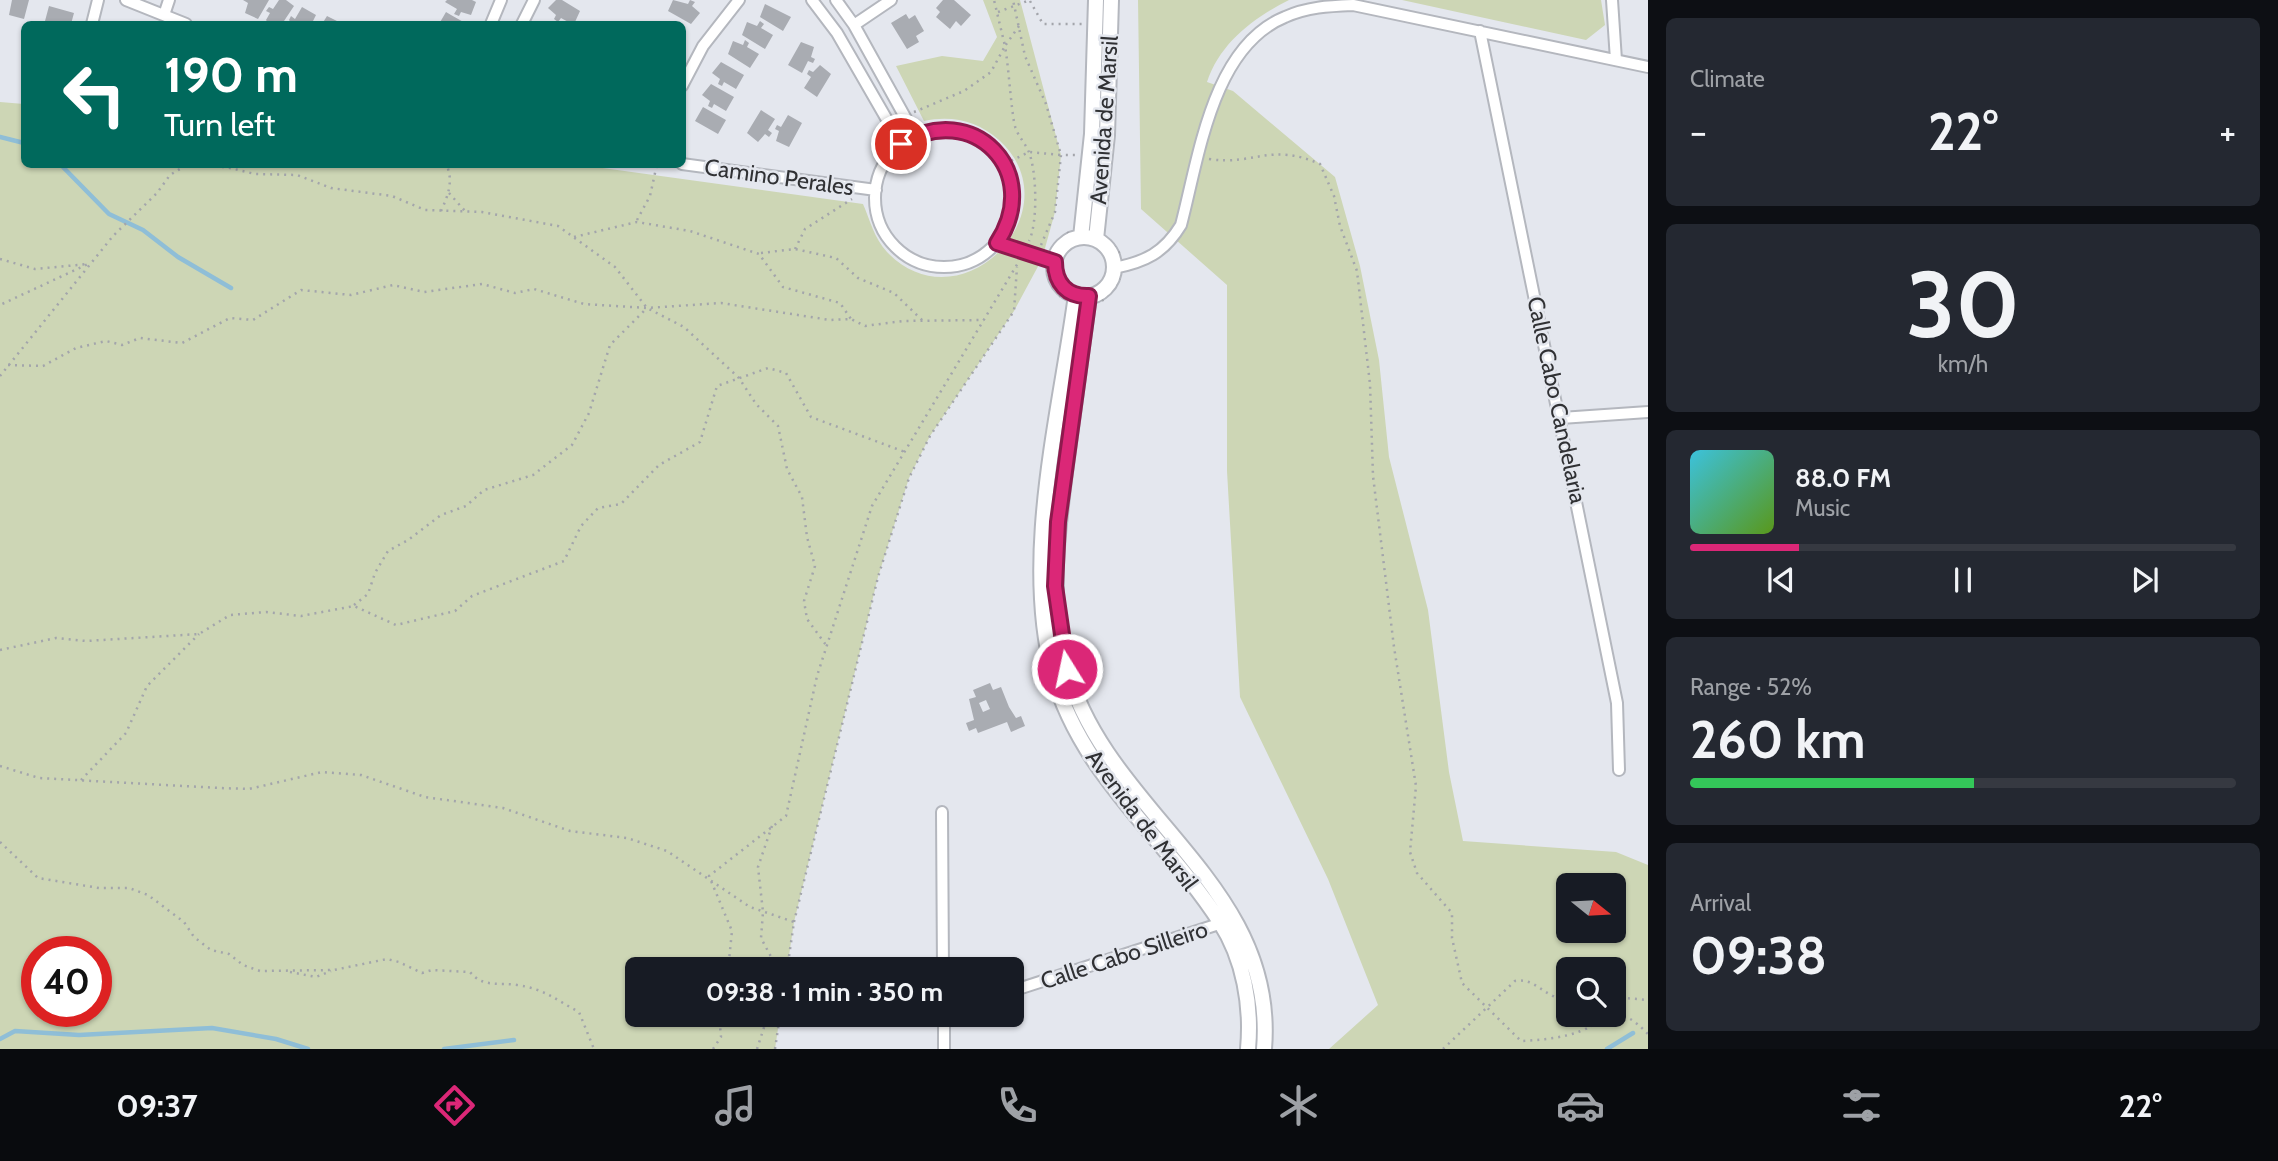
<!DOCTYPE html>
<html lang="en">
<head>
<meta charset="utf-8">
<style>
  :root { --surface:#171b24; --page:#242831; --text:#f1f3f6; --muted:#9ea1a6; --line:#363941; --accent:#db2777 }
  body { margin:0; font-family:Cabin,sans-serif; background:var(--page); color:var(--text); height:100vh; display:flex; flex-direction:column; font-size:26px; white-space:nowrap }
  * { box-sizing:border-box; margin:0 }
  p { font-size:23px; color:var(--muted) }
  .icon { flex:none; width:38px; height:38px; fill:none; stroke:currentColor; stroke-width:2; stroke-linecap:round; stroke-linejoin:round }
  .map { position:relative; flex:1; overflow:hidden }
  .details { display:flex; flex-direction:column; gap:18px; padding:18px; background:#0d0f14; width:630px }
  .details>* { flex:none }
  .banner { position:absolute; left:21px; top:21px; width:665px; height:147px; border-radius:10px; box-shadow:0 2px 5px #0004; background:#00695c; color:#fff; overflow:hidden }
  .needle { width:46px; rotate:108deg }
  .tools { position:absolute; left:1556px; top:873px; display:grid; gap:14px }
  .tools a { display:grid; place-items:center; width:70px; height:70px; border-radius:10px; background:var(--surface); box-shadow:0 2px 5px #0004; font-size:35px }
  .speed { position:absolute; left:21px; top:936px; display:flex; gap:14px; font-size:35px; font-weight:700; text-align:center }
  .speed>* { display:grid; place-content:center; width:91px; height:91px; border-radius:50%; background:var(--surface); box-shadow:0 2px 5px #0004; line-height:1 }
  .speed .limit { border:10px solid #d22; background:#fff; color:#111 }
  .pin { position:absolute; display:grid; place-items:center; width:60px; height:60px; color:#fff; margin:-30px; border:4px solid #fff; border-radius:50%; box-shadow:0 2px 7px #0007 }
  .me { position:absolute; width:77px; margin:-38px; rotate:350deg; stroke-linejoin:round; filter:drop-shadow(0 0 5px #0008) }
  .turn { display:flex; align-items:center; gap:24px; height:147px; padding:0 28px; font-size:32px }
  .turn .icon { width:91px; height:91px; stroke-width:2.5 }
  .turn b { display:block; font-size:49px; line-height:60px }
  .big { font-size:52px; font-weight:700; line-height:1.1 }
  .details .tile { flex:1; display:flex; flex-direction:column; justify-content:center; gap:10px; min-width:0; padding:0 24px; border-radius:10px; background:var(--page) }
  .details .dial { align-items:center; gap:0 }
  .dial b { font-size:91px; line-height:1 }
  .song { display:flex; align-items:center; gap:21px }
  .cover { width:84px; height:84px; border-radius:10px; background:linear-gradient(135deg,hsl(190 70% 55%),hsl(90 70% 35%)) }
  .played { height:7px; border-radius:4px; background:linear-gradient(90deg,var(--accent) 20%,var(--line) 20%) }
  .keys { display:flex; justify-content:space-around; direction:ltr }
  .heat { display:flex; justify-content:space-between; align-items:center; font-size:38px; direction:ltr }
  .charge { height:10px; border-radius:5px; background:linear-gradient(90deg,#34c759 52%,var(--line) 0) }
  .trip { position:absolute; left:625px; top:957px; width:399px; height:70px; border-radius:10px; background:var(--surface); box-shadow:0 2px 5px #0004; font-weight:700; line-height:70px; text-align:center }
  .tabs { display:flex; height:112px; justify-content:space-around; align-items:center; background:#090b0e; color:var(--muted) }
  .tabs .icon { width:49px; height:49px }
  .tabs .selected { color:var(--accent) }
  .tabs b { font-size:32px; color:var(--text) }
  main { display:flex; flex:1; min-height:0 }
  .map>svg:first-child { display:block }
  .green { fill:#cdd6b5; fill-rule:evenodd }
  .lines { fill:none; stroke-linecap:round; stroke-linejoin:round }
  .stream { stroke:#8fbed7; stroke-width:4.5 }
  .building { fill:#a9acb2; fill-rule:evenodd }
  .minor-casing { stroke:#b4b7be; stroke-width:14 }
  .tertiary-casing { stroke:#b4b7be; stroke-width:18 }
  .path { stroke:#a3a5ab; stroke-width:2.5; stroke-dasharray:2 5; stroke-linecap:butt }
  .minor { stroke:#fff; stroke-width:10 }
  .tertiary { stroke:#fff; stroke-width:14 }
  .route-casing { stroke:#8e194d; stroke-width:18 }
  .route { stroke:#db2777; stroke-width:12 }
  .labels { text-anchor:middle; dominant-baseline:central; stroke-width:5; stroke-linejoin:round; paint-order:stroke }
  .street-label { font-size:23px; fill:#303134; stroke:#e4e7ee }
</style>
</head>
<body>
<main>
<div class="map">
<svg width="1648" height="1049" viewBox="0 0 1648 1049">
  <rect width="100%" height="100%" fill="#e4e7ee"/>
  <path class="green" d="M983,0h37l41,155 -6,57 -13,47 -28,52 -84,125 -21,42 -31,99 -84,345 -7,47 -150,1v45h143l-5,34h-775v-947l24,2v60l557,1 282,39c7,16 11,34 24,48 74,77 189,-42 112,-112 -21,-19 -47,-25 -75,-19l-28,-55 46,-10 41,5 14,-24zM37,952h59v60h-59z
    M1138,0h151c-36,18 -69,43 -82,82l26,9 102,86 25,89 19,94 10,97 39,153 21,162 14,69 153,11 32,13v184h-319l49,-44 -50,-126 -88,-182 -13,-226v-186l-86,-76zM1568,886h46v45h-46zM1568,970h46v45h-46z
    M1402,0h199l4,25 -19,15z"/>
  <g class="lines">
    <path class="stream" d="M0,137l24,6
      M60,164l49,50 34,16 35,27 53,31
      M0,1039l15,-8 64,4 133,-7 64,11 32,10
      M444,1049l70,-9
      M1607,1049l26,-16"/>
  </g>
  <path class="building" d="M12,0h17l-5,19 -15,-4z
    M243,0h26l-11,19 -13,-6 3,-10z
    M279,0h7l8,6 -12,18h-13l-3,-4 4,-7 -4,-2 3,-4 4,2z
    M447,0h25l4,2 -5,13 -10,-3 -2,4 -5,-2 3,-5 -12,-7z
    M556,0h6l18,11 -5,11 -3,2 -11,-6 -3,4 -4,-3 2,-4 -8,-7z
    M673,0l15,4 2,-4 5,2 -3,4 8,7 -9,11 -23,-13z
    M943,0h11l17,15 -10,11 -5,-5 -6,8 -14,-12 4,-5 -4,-4z
    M765,4l26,13 -8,14 -23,-14z
    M49,6l25,7 -3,11 -26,-3z
    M302,7l14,8 -3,6 -2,3h-19l-3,-4 2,-4 4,3z
    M446,12l5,3 16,9h-28z
    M906,14l3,5 6,-4 9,16 -8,5 3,6 -12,7 -16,-26z
    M327,16l12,6v2h-17z
    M760,21l4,3 -3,4 12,7 -8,14 -23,-14 5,-13 10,4z
    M745,40l4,3 -2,4 12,7 -9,14 -22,-14 5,-13 10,4z
    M801,42l13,5 -3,10 4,2 -2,4 -5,-2 -6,12 -14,-8z
    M721,62l23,13 -8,14 -12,-7 -2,4 -4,-2 2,-5 -8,-6z
    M820,65l11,9 -14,23 -13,-9 7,-11 -4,-3 2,-4 4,2z
    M711,84l23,13 -8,14 -12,-7 -2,4 -4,-2 2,-5 -8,-6z
    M703,107l23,13 -8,14 -23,-13z
    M761,110l14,9 -7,11 4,3 -3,4 -4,-3 -7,8 -11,-9z
    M788,115l14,8 -13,24 -13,-6 3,-10 -4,-2 2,-4 4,2z
    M990,683l3,7 8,-3 8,20 7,11 5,-2 4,10 -14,6 -4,-10 -29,11 -2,-5 -7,3 -3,-8 8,-3 -5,-21 7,-2 -3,-7zM986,700l4,9 -7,3 -4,-9z"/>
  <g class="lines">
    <defs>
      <path id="minor" d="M126,0l60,24
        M812,0l25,33 64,111
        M836,0l18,25 61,110
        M1612,0l4,60
        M164,15l5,-15
        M92,24l6,-24
        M491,24l10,-24
        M522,24l12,-24
        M854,25l37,-25
        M1480,31l137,672 2,67
        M682,86l21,-40 36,-46
        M875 198a69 69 0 1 1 138 0a69 69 0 1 1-138 0Z
        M682,164l194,26
        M997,243l58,19
        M1114,268c31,-6 50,-15 67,-43 18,-68 31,-178 104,-208 22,-10 44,-11 68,-12l295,62
        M1561,418l87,-6
        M942,812l1,158
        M1012,991l213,-69
        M944,1015v34"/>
      <path id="tertiary" d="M1081,237l11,-103 4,-134
        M1054 267a30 30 0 1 1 60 0a30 30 0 1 1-60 0Z
        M1096,239l11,-104 4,-135
        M1076,295c-16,119 -54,260 -23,378 27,101 113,165 167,249 24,37 32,84 28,127
        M1089,296c-7,49 -13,98 -20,147 -10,74 -23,152 -2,226 40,145 211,215 197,380"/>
    </defs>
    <use href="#minor" class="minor-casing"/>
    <use href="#tertiary" class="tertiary-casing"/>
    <path class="path" d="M1030,1l13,23h39
      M998,12l32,-12
      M1019,26l-14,20c4,25 5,50 9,76 2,12 9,18 14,28 9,19 10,73 1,91
      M914,112l50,-21 27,-19 14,-26 -11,-46
      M1209,159c45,7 61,-17 111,5l14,32 6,30 17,45 13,113 3,92 21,171 22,139 -6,66 7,21 35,40v25l10,45 59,58c20,-1 42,-3 60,-10 32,-14 37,-28 67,3
      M1005,164l24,-12 32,3 -15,-51 -21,-48 -12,-56
      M187,166l39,1 29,7 42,1 34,13 61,8 33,14 57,2 76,14 57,41 32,41 37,19 55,51 17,26 22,22 9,43 15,28 5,40 8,29 -11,35 3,18 19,26
      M449,193l16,18
      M441,211c7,-15 13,-31 5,-47
      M637,220l13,-24 7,-32
      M574,237l63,-15 53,9 69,23 24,33 57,16 11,16
      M1109,241l12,14
      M1041,245l14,-33 6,-57h15
      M795,249l10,-20 47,-30
      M1053,249l16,-17
      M761,253l34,-4 41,9 22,20 36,15 29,28
      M0,259l35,10 53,-5 -88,41
      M1047,270l14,28
      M1102,301l18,-22
      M8,365l35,1 33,-18 30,-7 16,4 18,-7 42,5 48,-25 23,2 48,-30 50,5 42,-10 31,7 58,-8 33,9 19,-4 50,15 63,4 74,-5 109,17 21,-1 14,7 38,-5 81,-1
      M0,376l113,-140 44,-43 13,-18 18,-11
      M354,605l14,-11 7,-21 13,-22 20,-11 33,-25 25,-9 18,-16 49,-15 39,-30 17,-32 21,-68 37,-37
      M0,650l56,-12 30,3 113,-7 31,-19 36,-3 35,4 53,-10 42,19 59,-14 17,-15 92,-35 17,-35 17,-18 23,-4 38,-39 41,-23 17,-56 51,-18 18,5 25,44 94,35
      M0,766l39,12 181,10 29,1 73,-17 39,3 64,22 78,11 67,23 57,7 40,13 83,56 44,15 -7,48
      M81,780l45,-47 21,-47 52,-52
      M772,826l-14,41 5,45 -2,26 17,32
      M0,842l38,36 61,10h30l19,7 36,27 10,15 17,13 18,4 14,11 17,6 74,-1 53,-11 12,3 23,11 10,-3 38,2c13,16 29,10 47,13 28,4 39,15 62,27l15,37
      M794,922l84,-345 31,-99 21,-42 84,-125 3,-44
      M728,970l4,-39 -23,-55 77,-60 31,-140 55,-170 146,-243
      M290,972l26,5 15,-6
      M1614,997l34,3
      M713,1049l8,-12 -2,-22
      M757,1049l11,-34
      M775,1049l5,-34
      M1443,1049l72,-68c22,-4 30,19 53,18"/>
    <use href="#minor" class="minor"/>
    <use href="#tertiary" class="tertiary"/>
  </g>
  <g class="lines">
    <defs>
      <path id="route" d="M901,144c72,-45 143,28 96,99l58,19c0,21 12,35 34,34l-31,226 -3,64 12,83"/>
    </defs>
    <use href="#route" class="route-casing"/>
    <use href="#route" class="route"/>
  </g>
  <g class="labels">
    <g class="street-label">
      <text transform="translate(1104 120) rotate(-86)">Avenida de Marsil</text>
      <text transform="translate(779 177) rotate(8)">Camino Perales</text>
      <text transform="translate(1557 400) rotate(78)">Calle Cabo Candelaria</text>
      <text transform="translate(1142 820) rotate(53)">Avenida de Marsil</text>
      <text transform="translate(1124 955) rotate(-18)">Calle Cabo Silleiro</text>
    </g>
  </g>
</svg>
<div class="tools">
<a><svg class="needle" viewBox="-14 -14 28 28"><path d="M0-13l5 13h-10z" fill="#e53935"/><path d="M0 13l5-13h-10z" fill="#9ea1a6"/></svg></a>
<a><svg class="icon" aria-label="search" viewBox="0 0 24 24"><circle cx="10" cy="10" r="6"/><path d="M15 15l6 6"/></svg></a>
</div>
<div class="speed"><div class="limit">40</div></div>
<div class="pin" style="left:901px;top:144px;background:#d93025"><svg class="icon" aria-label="arrive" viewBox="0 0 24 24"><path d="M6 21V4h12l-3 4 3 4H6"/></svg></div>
<svg class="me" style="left:1067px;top:669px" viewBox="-20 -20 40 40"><circle r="17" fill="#db2777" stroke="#fff" stroke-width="3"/><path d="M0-11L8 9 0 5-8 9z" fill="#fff"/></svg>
<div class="trip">09:38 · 1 min · 350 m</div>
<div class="banner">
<div class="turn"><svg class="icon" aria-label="left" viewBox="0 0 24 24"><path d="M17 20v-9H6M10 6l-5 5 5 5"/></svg><div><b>190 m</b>Turn left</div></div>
</div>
</div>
<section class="details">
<div class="tile"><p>Climate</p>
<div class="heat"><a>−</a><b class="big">22°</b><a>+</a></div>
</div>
<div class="tile dial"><b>30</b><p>km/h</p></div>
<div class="tile">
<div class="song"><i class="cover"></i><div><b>88.0 FM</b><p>Music</p></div></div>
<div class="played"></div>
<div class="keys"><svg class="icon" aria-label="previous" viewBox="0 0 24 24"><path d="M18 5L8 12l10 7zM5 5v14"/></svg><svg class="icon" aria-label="pause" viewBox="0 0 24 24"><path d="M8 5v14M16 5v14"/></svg><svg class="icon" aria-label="next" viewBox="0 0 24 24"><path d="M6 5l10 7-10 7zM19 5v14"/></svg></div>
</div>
<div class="tile"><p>Range · 52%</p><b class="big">260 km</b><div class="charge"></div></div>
<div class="tile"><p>Arrival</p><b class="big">09:38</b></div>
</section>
</main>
<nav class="tabs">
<b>09:37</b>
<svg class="icon selected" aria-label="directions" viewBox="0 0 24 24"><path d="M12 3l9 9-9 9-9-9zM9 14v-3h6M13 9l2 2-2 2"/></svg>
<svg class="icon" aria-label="music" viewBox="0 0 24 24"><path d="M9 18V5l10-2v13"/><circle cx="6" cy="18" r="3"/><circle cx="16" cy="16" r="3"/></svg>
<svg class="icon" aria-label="phone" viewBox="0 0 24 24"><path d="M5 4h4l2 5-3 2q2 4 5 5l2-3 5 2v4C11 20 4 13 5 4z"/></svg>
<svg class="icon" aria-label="climate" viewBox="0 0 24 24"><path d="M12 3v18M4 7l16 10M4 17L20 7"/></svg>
<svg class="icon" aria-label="car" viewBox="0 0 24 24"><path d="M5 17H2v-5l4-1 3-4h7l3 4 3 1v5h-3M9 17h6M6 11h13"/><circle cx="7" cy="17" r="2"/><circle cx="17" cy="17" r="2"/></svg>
<svg class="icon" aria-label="filters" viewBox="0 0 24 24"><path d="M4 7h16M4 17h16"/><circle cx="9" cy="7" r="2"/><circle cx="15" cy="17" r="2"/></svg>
<b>22°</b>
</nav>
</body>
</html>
